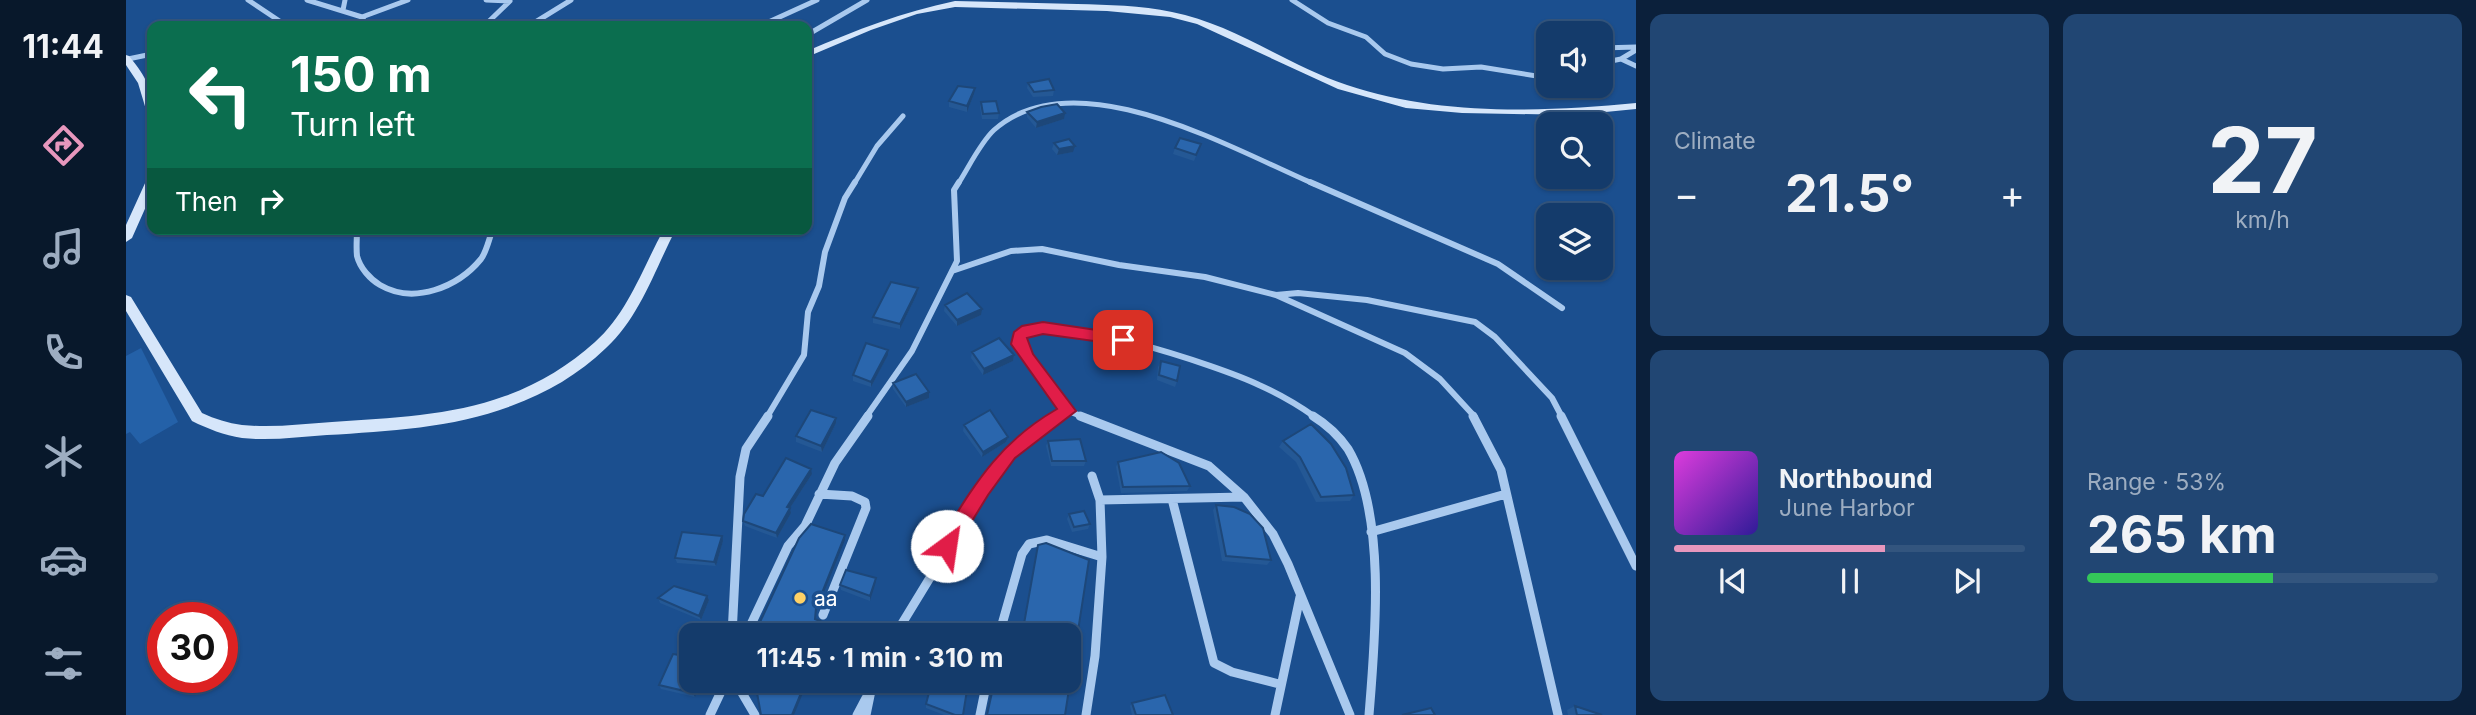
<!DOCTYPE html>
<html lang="en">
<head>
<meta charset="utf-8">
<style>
  :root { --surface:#143b6b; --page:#214673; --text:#f1f3f6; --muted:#9dadc1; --line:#33557e; --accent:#e797bd }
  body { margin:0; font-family:Inter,sans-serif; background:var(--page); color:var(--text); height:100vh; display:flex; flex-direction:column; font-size:26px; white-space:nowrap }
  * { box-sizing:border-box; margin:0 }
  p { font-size:23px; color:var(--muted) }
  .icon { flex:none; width:38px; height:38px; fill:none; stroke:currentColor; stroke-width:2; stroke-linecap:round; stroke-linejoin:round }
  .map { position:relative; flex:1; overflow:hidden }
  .sheet { display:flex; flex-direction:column; gap:14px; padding:14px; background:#0b203b; width:840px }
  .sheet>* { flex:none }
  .banner { position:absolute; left:21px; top:21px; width:665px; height:214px; border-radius:14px; box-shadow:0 2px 5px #0004,0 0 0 2px var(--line); background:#0b6e4f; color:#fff; overflow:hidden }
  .controls { position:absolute; left:1410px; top:21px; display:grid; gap:14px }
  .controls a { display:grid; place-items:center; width:77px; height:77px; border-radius:14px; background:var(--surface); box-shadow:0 2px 5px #0004,0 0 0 2px var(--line); font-size:35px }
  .speed { position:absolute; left:21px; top:602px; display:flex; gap:14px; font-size:35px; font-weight:700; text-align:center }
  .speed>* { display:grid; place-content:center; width:91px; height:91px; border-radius:50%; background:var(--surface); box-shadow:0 2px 5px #0004,0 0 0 2px var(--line); line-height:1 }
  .speed .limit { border:10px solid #d22; background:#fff; color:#111 }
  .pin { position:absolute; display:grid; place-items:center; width:60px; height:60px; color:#fff; margin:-30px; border-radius:14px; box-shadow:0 4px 10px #0006 }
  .me { position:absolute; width:77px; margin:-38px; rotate:31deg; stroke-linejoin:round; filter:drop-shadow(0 0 5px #0008) }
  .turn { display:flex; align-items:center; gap:24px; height:147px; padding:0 28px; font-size:32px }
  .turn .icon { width:91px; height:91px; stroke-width:2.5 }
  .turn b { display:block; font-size:49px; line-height:60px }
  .then { display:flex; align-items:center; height:66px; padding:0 28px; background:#0003; gap:14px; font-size:26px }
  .big { font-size:52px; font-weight:700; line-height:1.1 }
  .sheet .widget { flex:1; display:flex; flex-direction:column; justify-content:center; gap:10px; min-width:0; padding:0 24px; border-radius:14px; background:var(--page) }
  .sheet .dial { align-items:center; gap:0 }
  .dial b { font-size:91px; line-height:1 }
  .song { display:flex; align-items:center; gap:21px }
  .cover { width:84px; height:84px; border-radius:10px; background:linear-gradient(135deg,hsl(300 70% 55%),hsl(250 70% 35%)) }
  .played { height:7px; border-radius:4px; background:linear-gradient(90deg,var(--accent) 60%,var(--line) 60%) }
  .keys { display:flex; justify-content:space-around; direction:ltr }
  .heat { display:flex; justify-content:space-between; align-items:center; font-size:38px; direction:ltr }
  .charge { height:10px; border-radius:5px; background:linear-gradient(90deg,#34c759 53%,var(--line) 0) }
  .sheet .tiles { flex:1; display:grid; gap:14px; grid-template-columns:repeat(2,1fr) }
  .trip { position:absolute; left:553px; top:623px; width:402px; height:70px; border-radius:14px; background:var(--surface); box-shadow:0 2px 5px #0004,0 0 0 2px var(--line); font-weight:700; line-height:70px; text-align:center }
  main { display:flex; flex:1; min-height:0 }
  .tabs { display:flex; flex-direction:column; width:126px; justify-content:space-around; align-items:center; background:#08182b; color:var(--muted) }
  .tabs .icon { width:49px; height:49px }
  .tabs .active { color:var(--accent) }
  .tabs b { font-size:32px; color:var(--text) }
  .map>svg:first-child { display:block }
  .green { fill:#2461a8 }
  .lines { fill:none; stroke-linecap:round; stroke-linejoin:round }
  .street-far2 { stroke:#a9c9ee; stroke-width:5 }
  .street-far1 { stroke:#a9c9ee; stroke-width:6 }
  .street { stroke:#a9c9ee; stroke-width:9 }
  .secondary { fill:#d6e6fa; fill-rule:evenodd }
  .wall { fill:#245895 }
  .shaded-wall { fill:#1d4779 }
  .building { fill:#2a66ad; stroke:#1d4779; stroke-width:2 }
  .route { fill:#e11d48; stroke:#92132f; stroke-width:2 }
  .poi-dot { fill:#ffd166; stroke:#1b4f8f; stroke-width:2.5 }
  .labels { text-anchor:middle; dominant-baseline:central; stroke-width:7; stroke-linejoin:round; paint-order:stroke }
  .near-poi-label { font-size:21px; fill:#fff; stroke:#1b4f8f; text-anchor:start }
</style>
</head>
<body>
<main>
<nav class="tabs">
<b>11:44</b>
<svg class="icon active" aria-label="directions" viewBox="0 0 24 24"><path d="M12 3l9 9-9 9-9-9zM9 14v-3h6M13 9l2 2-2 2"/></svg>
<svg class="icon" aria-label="music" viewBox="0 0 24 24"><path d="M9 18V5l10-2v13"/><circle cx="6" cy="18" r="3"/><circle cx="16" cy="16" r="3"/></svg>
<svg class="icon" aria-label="phone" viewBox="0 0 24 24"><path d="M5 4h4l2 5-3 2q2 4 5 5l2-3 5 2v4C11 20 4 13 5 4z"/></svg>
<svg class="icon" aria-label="climate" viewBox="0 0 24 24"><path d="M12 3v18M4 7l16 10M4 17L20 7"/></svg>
<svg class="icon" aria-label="car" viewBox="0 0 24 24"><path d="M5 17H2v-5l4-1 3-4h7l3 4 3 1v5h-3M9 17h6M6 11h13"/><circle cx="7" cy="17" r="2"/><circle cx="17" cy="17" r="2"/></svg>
<svg class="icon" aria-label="filters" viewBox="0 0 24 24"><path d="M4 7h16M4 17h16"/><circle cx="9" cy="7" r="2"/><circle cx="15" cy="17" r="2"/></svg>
</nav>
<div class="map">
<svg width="1510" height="715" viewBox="0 0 1510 715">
  <rect width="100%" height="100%" fill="#1b4f8f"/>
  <path class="green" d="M15,348l37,74 -38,22 -10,-12 -4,2v-78z"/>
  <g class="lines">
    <path class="street-far2" d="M122,0l39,26
      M181,0l55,17
      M1166,0l36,23 38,14 19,17 26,10 32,5 38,-2 68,11
      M217,10l2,-10
      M241,26l-5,-9 46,-17
      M358,26l26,-25 -24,-1
      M403,26l42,-26
      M634,26l57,-26
      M1426,27l11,6
      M681,35l60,-35
      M1475,48l35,-1
      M1510,50l-15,9 15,7
      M2,59l24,-5
      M1475,63l20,-4
      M728,184l23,-38 26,-30
      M832,184c11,-17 22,-41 36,-54 81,-72 236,18 320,54"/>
    <path class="street-far1" d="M1184,182l188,82 64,44
      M231,229c0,9 -1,19 0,27 3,12 13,23 23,29 34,20 78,2 101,-26 6,-8 8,-21 12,-30
      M826,271l59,-20 31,-2 77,16 86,12 71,18 22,-2 69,7 108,22 20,15 57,61 10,19
      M1150,295l129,58 35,26 35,38
      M641,417l37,-62 4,-43 11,-26 6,-34 20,-54 10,-16
      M740,417l46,-66 45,-90 -3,-71 5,-8
      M933,417l9,-6
      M958,417l-16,-6 -48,-65 -2,-7c24,-34 206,29 241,46 20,9 39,20 56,32"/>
    <path class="street" d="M954,416l129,50 35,31 29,37 15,30 62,151
      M1187,416c13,8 26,20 35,33 39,66 27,192 21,266
      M1347,416l28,54 57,245
      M1435,416l75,150
      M966,476l8,24 2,57
      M693,494l33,2 13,6 1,6 -43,107
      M1046,499l42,164 18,9 47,12
      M974,500l144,-3
      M1245,532l135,-38
      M606,635l8,-158 6,-28 22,-33
      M620,635l42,-89 17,-20 30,-63 33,-47
      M769,635l102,-167 22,-24 42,-28
      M873,635l23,-81 7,-10 18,-4 55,17 -7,99 -9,59
      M609,681l20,34
      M584,715l16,-34
      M731,715l9,-17
      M740,715l7,-34
      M854,715l7,-34
      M1149,715l25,-118"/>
    <path class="secondary" d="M829,1c41,1 81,2 122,3 31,1 64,1 95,8 62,12 115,53 175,73 91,31 195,27 289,18v6l-61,6 -113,-2 -56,-5 -68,-19 -141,-65 -27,-7 -63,-6 -152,-4 -38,7 -46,16 -64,27v-6c49,-21 96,-39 148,-50z
      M0,55l3,1c18,22 23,32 23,60l-5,-3 -9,-30 -12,-18z
      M26,177v16l-20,45 -6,4v-17l20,-44z
      M538,229h12c-21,40 -36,88 -70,119 -27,26 -59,45 -95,58 -58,22 -122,25 -184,29 -28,2 -57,6 -85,3 -18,-3 -34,-9 -50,-17l-66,-110v-16l5,2 71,116c13,6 26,10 40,12 30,3 61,-1 90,-3 58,-4 119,-6 173,-26 34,-12 63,-30 90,-54 33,-29 48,-75 69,-113z"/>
  </g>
  <path class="wall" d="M902,83l26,7 -1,6 -20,1 -6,-9z
    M848,94l-7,18 -18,-5v-6z
    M855,102l18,11 -1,6h-16l-2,-12z
    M901,112l37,7 -28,9 -9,-11z
    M928,143l19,9 -16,3 -5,-6z
    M1075,144l-7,17 -21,-7 2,-6z
    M792,288l-1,6 -17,35 -27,-6v-6z
    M819,305l36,10 -24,11 -13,-15z
    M846,352l42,3 -1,6 -30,14 -12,-17z
    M762,355l-17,32 -18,-6v-6z
    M1035,361l16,20 -2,6 -18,-7 1,-13z
    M767,383l36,9v6l-23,9 -13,-18z
    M710,423l-14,29 -26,-10v-6z
    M838,425l44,12 -2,5 -24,15 -19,-26z
    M922,441l38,20 -2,5h-33l-5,-20z
    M1157,441l71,54 -4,6 -34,1 -20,-40 -17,-15z
    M992,462l72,24 -3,5 -66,2 -5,-26z
    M686,474l-22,34 1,5 -14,25 -32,-12 -2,-5 20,-25z
    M1090,505l55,55 -4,5 -45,-4 -9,-51z
    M943,514l21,10 -2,5 -16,3 -5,-13z
    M597,541l-7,25 -39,-3 -2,-5z
    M920,543l43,17 -24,155h-79l7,-27 19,3 2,-10h55v-46h-47l15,-86 1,-4z
    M750,582l-6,19 -29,-11 -1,-5z
    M581,596l2,4 -8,20 -41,-17 -2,-5z
    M547,654l22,43 -34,-8 -2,-4z
    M702,681h36l-5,11z
    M1006,703l41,12h-41l-2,-9z
    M800,704l37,11h-19l-18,-7z
    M1449,706l27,9h-34l-1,-5z"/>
  <path class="shaded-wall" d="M849,88l-1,6 -7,18v-6z
    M939,113l-1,6 -28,9 1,-6z
    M949,146l-2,6 -16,3 2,-6z
    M792,288l-1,6 -17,35v-5z
    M856,309l-1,6 -24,11v-6z
    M762,350v5l-17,32v-5z
    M888,355l-1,6 -30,14 1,-6z
    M803,392v6l-23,9v-5z
    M710,418v5l-14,29 -1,-6z
    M882,437l-2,5 -24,15 1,-5z
    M685,469l1,5 -22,34 1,5 -14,25 -1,-5 11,-26z
    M719,535v5l-29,72 -1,11 1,-15z
    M596,536l1,5 -7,25 -2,-4z
    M750,578v4l-6,19v-5z
    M581,596l2,4 -8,20 -2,-4z
    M571,681h3l-5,16 -2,-4z
    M680,681h2l-14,34h-2z"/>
  <path class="building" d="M923,79l5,11 -20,2 -6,-9z
    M832,86l17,2 -8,18 -18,-5z
    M870,101l3,12 -16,1 -2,-12z
    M931,104l8,9 -28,9 -10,-10 14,-5z
    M1054,138l21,6 -5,11 -21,-7z
    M943,139l6,7 -16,3 -5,-6z
    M765,282l27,6 -18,36 -27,-7z
    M841,293l15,16 -25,11 -12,-15z
    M873,338l15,17 -30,14 -12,-17z
    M740,343l22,7 -17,32 -18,-7z
    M1035,361l19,5 -3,15 -18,-6z
    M790,374l13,18 -23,10 -13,-19z
    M685,410l25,8 -15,28 -25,-10z
    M864,410l18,27 -25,15 -19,-27z
    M1185,424l20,20 15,24 8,27 -33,2 -21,-40 -17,-16z
    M954,439l6,22h-34l-4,-20z
    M1035,452l18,11 11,23 -67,1 -5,-25z
    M660,458l25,11 -24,38 3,1 -14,25 -33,-12 1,-7 12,-20 7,2z
    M1090,505l18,2 16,7 13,14 8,32 -45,-4z
    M958,511l6,13 -16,3 -5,-13z
    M685,524l34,11 -29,73 -1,11 40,16h-101l45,-97z
    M556,532l40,4 -8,26 -39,-4z
    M920,543l43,17 -24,155h-78l6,-27 20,3 1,-10h55v-46h-47l16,-90z
    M720,570l30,8 -6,18 -30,-11z
    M548,586l33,10 -8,20 -41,-18z
    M547,654l18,3v24h6l-4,12 -34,-8z
    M628,681h52l-14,34h-31l-5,-28z
    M712,681h24l-3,7z
    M806,681h27l9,3 -5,31h-8l-29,-11z
    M1039,695l8,20h-37l-4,-12z
    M1449,706l27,9h-25z
    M1305,708l4,7h-33z"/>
  <path class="route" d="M917,322l80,12 7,6 -7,5 -80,-11 -16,4 6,16 43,57 -61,47 -27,37 -35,57 -6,3 -7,-3 -3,-6 3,-6c35,-56 58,-97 117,-131l-46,-65 3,-12 8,-6z"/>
  <circle class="poi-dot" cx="674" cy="598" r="7"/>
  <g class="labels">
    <g class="near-poi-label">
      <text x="688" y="598">aa</text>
    </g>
  </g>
</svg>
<div class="controls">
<a><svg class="icon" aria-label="sound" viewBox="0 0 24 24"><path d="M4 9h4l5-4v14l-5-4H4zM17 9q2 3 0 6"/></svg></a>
<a><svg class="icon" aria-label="search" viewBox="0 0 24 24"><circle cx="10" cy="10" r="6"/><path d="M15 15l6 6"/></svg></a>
<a><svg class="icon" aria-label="layers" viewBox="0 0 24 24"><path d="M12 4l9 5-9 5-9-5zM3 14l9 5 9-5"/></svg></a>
</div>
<div class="speed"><div class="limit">30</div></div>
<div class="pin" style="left:997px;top:340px;background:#d93025"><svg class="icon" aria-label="arrive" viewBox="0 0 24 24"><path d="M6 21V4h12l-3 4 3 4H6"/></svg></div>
<svg class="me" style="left:821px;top:546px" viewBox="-20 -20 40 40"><circle r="19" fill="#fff"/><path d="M0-13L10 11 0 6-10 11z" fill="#e11d48"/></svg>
<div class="trip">11:45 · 1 min · 310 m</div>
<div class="banner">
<div class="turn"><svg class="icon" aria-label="left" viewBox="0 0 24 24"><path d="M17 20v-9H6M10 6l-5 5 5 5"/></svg><div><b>150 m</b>Turn left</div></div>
<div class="then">Then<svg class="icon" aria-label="right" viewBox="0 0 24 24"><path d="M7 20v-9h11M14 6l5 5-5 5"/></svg></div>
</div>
</div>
<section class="sheet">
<div class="tiles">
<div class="widget"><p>Climate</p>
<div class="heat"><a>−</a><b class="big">21.5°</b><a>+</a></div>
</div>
<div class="widget dial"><b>27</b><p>km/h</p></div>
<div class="widget">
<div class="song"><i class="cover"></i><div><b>Northbound</b><p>June Harbor</p></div></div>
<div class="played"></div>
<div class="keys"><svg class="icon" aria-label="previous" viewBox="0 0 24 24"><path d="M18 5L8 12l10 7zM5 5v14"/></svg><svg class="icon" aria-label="pause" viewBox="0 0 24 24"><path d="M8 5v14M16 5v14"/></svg><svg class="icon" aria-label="next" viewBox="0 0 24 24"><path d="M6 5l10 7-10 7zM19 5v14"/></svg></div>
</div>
<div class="widget"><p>Range · 53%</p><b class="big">265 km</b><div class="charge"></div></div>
</div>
</section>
</main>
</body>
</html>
